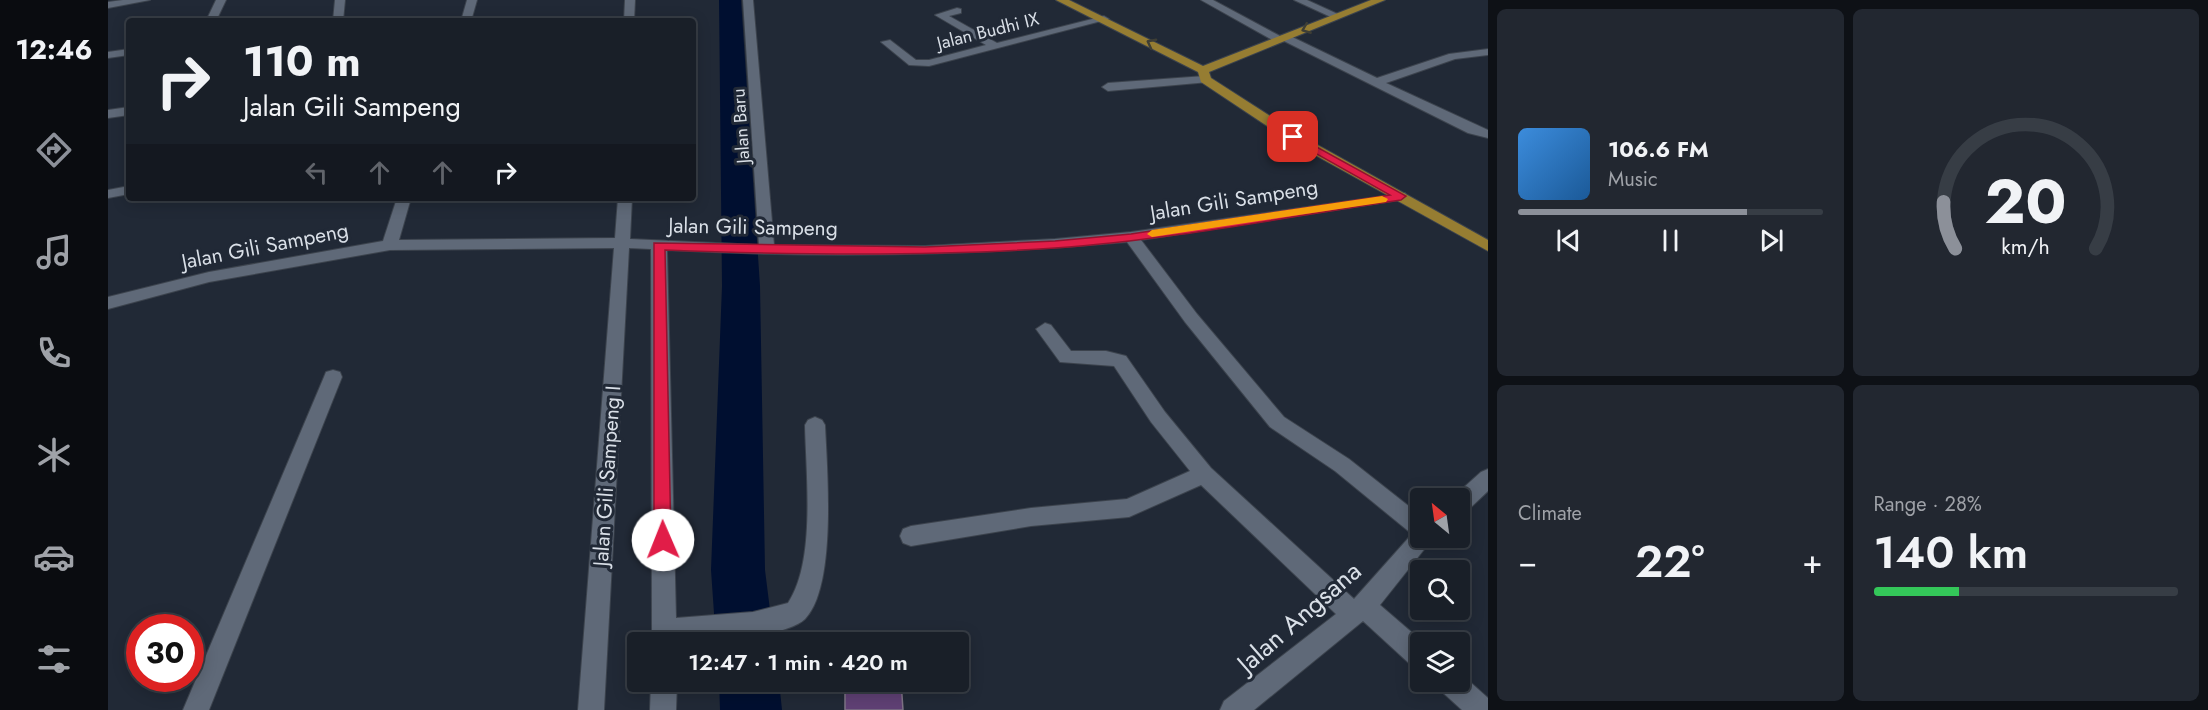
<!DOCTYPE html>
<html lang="en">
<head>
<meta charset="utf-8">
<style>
  :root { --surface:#191f28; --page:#222730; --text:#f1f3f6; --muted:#9fa2a8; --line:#373d45; --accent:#8c9099 }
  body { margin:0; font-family:Jost,sans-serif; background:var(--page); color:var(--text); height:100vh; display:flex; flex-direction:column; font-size:22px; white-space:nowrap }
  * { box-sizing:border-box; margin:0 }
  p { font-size:20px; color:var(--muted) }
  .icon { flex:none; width:33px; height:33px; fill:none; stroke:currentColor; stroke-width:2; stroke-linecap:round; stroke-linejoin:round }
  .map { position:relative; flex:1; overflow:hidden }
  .drawer { display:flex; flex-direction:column; gap:9px; padding:9px; background:#0e1116; width:720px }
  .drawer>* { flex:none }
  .hud { position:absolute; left:18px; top:18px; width:570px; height:183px; border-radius:6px; box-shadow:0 3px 15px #0003,0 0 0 2px var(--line); background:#191f28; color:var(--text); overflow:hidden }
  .needle { width:39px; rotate:331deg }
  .tools { position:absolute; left:1302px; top:488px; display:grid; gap:12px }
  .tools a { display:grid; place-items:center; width:60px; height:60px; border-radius:6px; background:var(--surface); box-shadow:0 3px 15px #0003,0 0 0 2px var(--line); font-size:30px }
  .speed { position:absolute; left:18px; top:614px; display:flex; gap:12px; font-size:30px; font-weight:700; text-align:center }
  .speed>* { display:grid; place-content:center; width:78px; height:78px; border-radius:50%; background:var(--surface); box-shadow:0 3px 15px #0003,0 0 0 2px var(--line); line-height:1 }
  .speed .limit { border:9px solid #d22; background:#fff; color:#111 }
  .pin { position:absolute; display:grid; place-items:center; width:51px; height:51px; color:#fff; margin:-26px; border-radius:12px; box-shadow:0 3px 9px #0006 }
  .me { position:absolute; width:66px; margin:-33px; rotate:359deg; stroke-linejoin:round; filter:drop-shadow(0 0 4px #0008) }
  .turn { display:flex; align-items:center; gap:21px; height:126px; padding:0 18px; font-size:27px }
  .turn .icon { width:78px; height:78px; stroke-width:2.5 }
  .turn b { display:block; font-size:42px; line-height:51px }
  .lanes { display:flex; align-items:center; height:57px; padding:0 18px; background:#0003; justify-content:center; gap:30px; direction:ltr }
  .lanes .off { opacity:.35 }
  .big { font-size:45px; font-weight:600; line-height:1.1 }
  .drawer .widget { flex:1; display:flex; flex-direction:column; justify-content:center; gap:9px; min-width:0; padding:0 21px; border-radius:9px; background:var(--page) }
  .drawer .dial { align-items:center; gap:0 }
  .dial svg { height:156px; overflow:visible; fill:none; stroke:var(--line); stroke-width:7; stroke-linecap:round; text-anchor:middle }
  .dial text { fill:var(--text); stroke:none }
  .song { display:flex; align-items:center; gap:18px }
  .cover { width:72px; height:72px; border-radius:9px; background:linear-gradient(135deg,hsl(210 70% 55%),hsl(210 70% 35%)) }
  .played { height:6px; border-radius:3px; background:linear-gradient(90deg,var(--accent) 75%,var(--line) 75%) }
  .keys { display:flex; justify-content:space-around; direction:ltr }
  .heat { display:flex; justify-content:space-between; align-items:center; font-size:33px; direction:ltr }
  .charge { height:9px; border-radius:4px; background:linear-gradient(90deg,#34c759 28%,var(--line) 0) }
  .drawer .tiles { flex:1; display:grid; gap:9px; grid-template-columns:repeat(2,1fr) }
  .trip { position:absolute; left:519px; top:632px; width:342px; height:60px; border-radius:6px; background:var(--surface); box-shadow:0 3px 15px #0003,0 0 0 2px var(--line); font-weight:600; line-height:60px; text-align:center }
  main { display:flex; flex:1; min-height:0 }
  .menu { display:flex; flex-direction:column; width:108px; justify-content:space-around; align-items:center; background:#0a0c10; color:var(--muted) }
  .menu .icon { width:42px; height:42px }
  .menu .selected { color:var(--accent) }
  .menu b { font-size:27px; color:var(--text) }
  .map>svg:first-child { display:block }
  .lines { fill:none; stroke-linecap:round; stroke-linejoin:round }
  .river { fill:#000f30; fill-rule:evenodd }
  .building { fill:#5f4074; stroke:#7e7485; stroke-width:1.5 }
  .minor-casing { stroke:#3c434d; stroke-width:2 }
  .primary-casing { stroke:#3c434d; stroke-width:2 }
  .minor { fill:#5f6978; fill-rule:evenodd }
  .primary { fill:#967d32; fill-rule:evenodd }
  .oneway { stroke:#3e3e35 }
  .route { fill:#e11d48; stroke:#92132f; stroke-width:1.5 }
  .slow { fill:#f59e0b }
  .labels { text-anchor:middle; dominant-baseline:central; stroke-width:6; stroke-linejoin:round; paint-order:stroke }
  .far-street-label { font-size:18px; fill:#d9dfe7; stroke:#212936 }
  .street-label { font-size:21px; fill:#d9dfe7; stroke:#212936 }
  .near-street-label { font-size:26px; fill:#d9dfe7; stroke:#212936 }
</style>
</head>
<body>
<main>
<nav class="menu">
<b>12:46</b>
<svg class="icon selected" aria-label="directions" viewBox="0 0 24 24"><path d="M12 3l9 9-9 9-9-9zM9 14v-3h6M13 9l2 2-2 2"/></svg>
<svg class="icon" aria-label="music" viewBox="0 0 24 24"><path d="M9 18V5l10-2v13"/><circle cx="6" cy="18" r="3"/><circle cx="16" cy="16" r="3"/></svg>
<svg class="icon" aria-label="phone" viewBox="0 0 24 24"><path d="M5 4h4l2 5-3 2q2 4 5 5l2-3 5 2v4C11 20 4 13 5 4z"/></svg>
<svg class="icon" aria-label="climate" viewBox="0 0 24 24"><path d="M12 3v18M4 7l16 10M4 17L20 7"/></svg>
<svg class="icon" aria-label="car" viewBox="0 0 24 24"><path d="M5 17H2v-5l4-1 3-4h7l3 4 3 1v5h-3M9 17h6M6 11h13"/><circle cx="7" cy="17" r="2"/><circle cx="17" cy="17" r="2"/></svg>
<svg class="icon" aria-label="filters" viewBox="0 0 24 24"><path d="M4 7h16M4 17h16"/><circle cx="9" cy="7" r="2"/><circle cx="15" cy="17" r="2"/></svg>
</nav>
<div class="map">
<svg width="1380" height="710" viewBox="0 0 1380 710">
  <rect width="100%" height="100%" fill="#212936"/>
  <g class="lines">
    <path class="river" d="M611,0h22l19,286 5,284 9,72h-58l-5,-72 11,-284z
      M611,681h60l3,29h-62z"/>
  </g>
  <path class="building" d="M737,681h56l2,29h-58z"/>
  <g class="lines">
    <defs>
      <path id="minor" d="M15,0h27l-42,8v-6z
        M108,0h10l-10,21h-10z
        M227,0h10l-2,21h-10z
        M359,0h10l-6,21h-10z
        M517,0h10l-1,21h-10z
        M635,0h10l21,245 151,1 130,-7 76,-7 274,-39 2,3 -2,3 -5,1 -259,40 56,74 87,103 65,42 71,56v22h14l-54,68 43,37h-3v26l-9,-3 -48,-44 -109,89h-34l4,-9 112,-87 -135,-129 -72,32 -98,9 -120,20 -8,-3 -3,-7 3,-7 8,-3 120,-18 96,-9 63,-28 -39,-49 -37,-56 -54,-4 -24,-33 9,-6 6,2 20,26h35l20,5 39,56 46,56 143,131 58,-65 -77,-63 -65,-44 -85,-105 -58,-80c-154,14 -306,16 -460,8l9,368 77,-6 35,-9c28,-42 18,-128 17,-178l3,-5 7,-3 7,3 3,5c2,44 12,161 -20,194 -23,22 -121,23 -153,23l-1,-393 -22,-1 -25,462h-26l36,-462 -224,2 -181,32 -101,27v-12l101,-25 174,-31 14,-43h14l-12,42 216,-2 3,-40h14l-2,41 129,6z
        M1093,0h12l67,36 8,-1 89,43 72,-24 39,-5v6l-33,4 -69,24 102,47v8l-20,-5 -184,-92 -8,1z
        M1186,0h13l35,16 -9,2z
        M849,8l4,1v4l-12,3 48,27 107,-27 5,3 -180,47 -20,-1 -28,-23 9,-2 26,20h13l57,-15 -51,-30z
        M21,49v6l-21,3v-6z
        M1097,76l4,2v4l-101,9 -6,-4 6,-4z
        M21,107v8l-21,3v-8z
        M21,186v8l-21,4v-8z
        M225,370l7,2 2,5 -133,333h-26l141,-333 2,-5z
        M1380,469v22l-20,19 -8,3v-15h-8l29,-26z
        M1352,673l28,25v12h-26l-22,-20 -4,-9h24z
        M543,681h26l-1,29h-26z"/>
      <path id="primary" d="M948,0h13l134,66 168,-66h14l-176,72 2,6 87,56 190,106v11l-200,-111 -87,-58 -3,-10z"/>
    </defs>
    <use href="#minor" class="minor-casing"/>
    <use href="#primary" class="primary-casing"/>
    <use href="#minor" class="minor"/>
    <use href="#primary" class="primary"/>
  </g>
  <defs><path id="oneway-chevron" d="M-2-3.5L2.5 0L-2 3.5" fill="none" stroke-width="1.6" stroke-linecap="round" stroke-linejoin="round" transform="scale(1.5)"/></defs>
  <g class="oneway">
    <use href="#oneway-chevron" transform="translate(1198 29) rotate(158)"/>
    <use href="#oneway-chevron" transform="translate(1043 43) rotate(-152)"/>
  </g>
  <path class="route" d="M1185,134l113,62 -5,4c-115,17 -231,40 -346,48 -130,9 -261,7 -390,2l6,290 -2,5 -6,2 -6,-2 -3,-5v-297l271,4 130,-6 76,-7 259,-39 -100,-56 -2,-2z"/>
  <path class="slow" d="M1274,196l6,3 -2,3 -234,35 -5,-3 5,-4z"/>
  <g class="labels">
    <g class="far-street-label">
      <text transform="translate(880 31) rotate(-14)">Jalan Budhi IX</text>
      <text transform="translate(633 126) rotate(-94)">Jalan Baru</text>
    </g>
    <g class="street-label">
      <text transform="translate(1126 200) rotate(-9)">Jalan Gili Sampeng</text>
      <text transform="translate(645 227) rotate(1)">Jalan Gili Sampeng</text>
      <text transform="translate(157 246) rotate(-11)">Jalan Gili Sampeng</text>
      <text transform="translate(499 476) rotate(-86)">Jalan Gili Sampeng I</text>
    </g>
    <g class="near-street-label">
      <text transform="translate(1191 617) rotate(-41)">Jalan Angsana</text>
    </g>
  </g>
</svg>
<div class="tools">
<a><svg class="needle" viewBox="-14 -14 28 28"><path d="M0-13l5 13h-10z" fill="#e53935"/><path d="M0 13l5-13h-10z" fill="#9fa2a8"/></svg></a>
<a><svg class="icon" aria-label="search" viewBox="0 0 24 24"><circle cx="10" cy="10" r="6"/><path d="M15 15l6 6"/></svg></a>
<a><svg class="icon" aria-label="layers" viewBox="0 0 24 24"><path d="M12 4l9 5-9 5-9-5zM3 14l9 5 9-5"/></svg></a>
</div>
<div class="speed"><div class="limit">30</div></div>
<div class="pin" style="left:1185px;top:137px;background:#d93025"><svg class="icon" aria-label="arrive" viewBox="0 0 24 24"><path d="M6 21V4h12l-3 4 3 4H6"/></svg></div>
<svg class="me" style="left:555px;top:540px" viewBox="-20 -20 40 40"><circle r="19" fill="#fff"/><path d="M0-13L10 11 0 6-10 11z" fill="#e11d48"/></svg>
<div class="trip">12:47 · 1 min · 420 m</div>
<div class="hud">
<div class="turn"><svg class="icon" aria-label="right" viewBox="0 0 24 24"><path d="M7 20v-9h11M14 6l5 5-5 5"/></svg><div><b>110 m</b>Jalan Gili Sampeng</div></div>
<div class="lanes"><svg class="icon off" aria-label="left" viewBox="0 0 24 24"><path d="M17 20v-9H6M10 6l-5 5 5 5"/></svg><svg class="icon off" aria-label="ahead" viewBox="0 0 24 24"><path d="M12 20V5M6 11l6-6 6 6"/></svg><svg class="icon off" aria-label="ahead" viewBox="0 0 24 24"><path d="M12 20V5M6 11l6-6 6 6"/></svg><svg class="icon" aria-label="right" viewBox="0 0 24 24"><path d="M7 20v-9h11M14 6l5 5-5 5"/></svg></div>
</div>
</div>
<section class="drawer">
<div class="tiles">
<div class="widget">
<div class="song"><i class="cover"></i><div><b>106.6 FM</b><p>Music</p></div></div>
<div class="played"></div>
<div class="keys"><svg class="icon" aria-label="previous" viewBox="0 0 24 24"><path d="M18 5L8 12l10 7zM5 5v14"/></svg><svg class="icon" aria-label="pause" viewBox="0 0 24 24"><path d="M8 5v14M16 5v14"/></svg><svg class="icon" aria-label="next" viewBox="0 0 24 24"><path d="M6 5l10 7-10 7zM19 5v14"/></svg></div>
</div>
<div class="widget dial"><svg viewBox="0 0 100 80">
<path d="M14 69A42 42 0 1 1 86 69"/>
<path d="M14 69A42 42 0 0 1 8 45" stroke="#8c9099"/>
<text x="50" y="56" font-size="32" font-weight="700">20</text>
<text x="50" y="72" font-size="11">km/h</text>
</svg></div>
<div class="widget"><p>Climate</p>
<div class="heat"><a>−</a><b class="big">22°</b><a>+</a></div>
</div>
<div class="widget"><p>Range · 28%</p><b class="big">140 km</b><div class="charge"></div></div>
</div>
</section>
</main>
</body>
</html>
